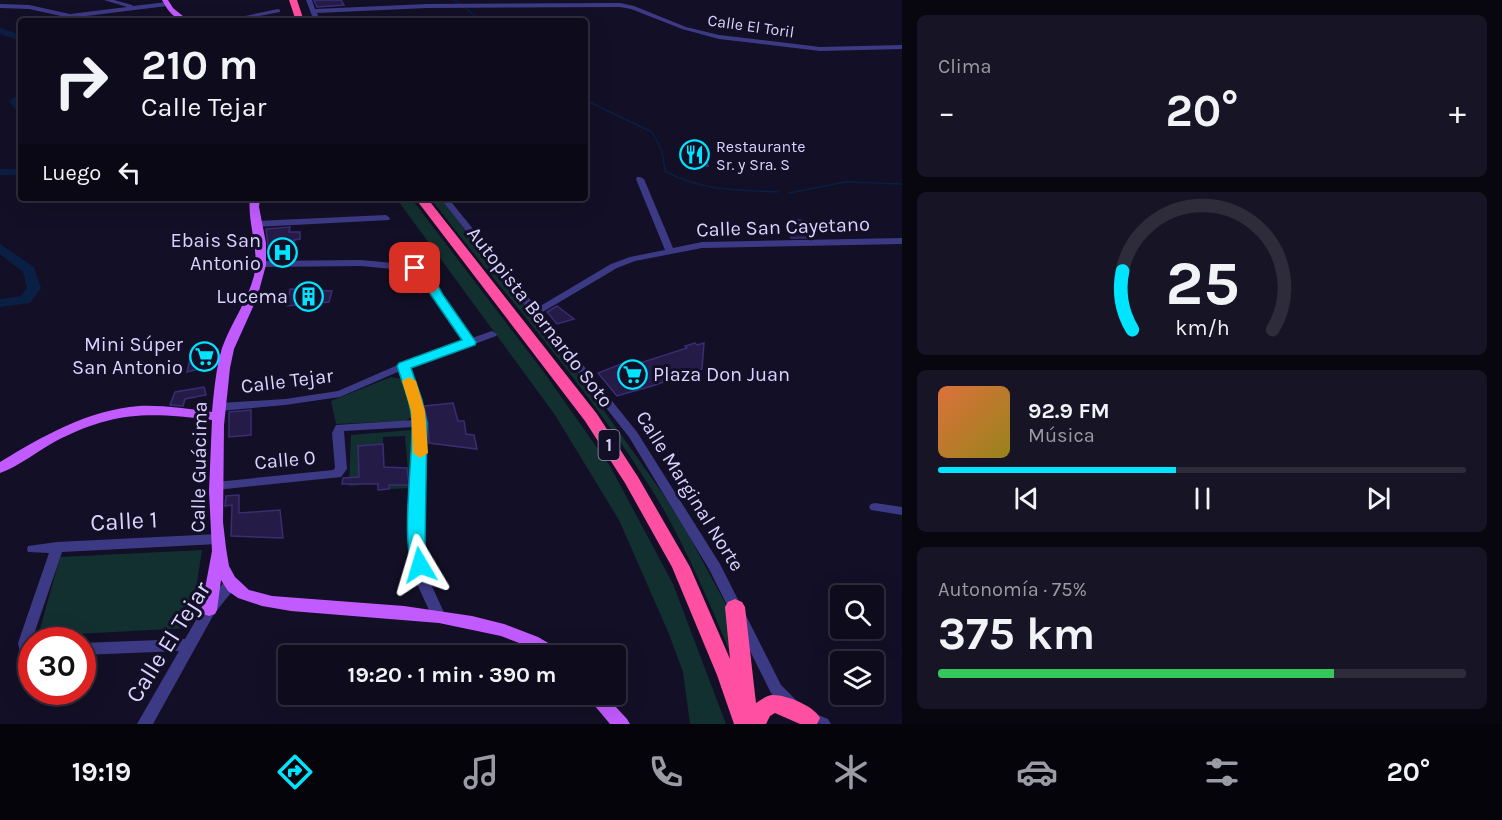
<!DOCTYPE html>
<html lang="es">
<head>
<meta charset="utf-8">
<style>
  :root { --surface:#0e0b1c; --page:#171425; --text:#f1f3f6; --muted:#9b9ba3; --line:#2e2b3b; --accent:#00e5ff }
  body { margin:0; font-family:Karla,sans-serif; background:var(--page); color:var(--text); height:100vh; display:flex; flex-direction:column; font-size:22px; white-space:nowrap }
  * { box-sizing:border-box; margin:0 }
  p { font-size:20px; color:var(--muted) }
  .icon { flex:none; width:33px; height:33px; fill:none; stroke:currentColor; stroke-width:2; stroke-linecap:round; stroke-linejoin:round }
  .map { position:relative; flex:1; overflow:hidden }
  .panel { display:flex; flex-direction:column; gap:15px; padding:15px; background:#08060f; width:600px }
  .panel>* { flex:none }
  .guide { position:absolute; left:18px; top:18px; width:570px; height:183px; border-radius:6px; box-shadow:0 6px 24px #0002,0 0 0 2px var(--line); background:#0e0b1c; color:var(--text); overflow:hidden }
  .tools { position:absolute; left:830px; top:585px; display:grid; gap:12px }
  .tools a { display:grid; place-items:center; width:54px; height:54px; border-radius:6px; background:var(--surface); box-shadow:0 6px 24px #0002,0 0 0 2px var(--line); font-size:30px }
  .speed { position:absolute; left:18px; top:627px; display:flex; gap:12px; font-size:30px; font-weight:700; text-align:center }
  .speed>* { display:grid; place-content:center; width:78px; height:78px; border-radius:50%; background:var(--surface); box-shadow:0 6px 24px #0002,0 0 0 2px var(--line); line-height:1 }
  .speed .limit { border:9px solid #d22; background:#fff; color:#111 }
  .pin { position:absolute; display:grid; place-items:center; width:51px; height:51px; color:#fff; margin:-26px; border-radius:12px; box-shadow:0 3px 9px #0006 }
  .me { position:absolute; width:66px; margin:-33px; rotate:353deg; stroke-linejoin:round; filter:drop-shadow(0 0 4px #0008) }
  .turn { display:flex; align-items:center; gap:21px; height:126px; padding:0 24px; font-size:27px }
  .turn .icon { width:78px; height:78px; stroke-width:2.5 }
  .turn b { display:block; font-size:42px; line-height:51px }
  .then { display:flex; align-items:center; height:57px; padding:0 24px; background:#0003; gap:12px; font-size:22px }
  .big { font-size:45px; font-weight:700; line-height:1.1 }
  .panel .tile { flex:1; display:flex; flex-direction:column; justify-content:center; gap:9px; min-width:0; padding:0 21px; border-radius:9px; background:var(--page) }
  .panel .dial { align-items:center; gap:0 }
  .dial svg { height:156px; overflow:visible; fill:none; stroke:var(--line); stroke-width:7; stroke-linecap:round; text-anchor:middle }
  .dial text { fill:var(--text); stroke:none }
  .song { display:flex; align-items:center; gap:18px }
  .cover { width:72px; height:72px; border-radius:9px; background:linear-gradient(135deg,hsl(20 70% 55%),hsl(50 70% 35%)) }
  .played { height:6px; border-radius:3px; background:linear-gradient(90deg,var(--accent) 45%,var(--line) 45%) }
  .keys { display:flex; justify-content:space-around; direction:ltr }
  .heat { display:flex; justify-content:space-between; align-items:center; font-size:33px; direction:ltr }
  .charge { height:9px; border-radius:4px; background:linear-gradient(90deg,#34c759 75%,var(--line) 0) }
  .trip { position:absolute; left:278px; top:645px; width:348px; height:60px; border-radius:6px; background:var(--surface); box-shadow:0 6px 24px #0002,0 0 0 2px var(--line); font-weight:700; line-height:60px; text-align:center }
  .tab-bar { display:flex; height:96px; justify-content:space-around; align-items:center; background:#06040b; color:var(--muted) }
  .tab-bar .icon { width:42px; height:42px }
  .tab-bar .active { color:var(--accent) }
  .tab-bar b { font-size:27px; color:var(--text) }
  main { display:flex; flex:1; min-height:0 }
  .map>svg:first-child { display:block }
  .green { fill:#12302f }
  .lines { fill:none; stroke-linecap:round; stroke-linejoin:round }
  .stream { stroke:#0a1f44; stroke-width:1.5 }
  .river { fill:#0a1f44; fill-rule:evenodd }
  .building { fill:#241b47; stroke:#3b2d73; stroke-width:1.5 }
  .minor { fill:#3d3a85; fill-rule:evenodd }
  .major { fill:#c25bff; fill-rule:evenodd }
  .highway { fill:#ff4fa3; fill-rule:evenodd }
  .route { fill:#00e5ff; stroke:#0095a6; stroke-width:1.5 }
  .slow { fill:#f59e0b }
  .labels { text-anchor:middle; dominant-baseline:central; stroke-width:6; stroke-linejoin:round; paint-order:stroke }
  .far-street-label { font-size:16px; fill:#d9d4ff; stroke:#130f26 }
  .far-poi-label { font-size:16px; fill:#d9d4ff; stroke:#130f26; text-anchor:start }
  .shield { fill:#130f26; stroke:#9e99be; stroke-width:1.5 }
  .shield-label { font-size:18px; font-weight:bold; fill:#d9d4ff }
  .street-label { font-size:20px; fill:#d9d4ff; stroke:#130f26 }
  .poi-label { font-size:20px; fill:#d9d4ff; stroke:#130f26; text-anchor:end }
  .near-street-label { font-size:24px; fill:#d9d4ff; stroke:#130f26 }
</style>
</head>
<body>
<main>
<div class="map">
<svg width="902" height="724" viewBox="0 0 902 724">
  <rect width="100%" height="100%" fill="#130f26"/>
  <path class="green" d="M396,198h15l132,173 67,95 63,118 53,140h-36l-7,-52 -14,-38 -50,-114 -64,-105z
    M430,198h10l141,180 82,116 26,42 40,74 4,49c-25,-59 -49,-118 -83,-172 -64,-102 -146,-193 -220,-289z
    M391,377l12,2 11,37 -9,5 -69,3 -5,-23z
    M410,430l4,2 -1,56 -24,1v-4l20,-1 -4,-48 -22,1v7l-25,2 3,39 -12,1 2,-51z
    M202,550l-12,78 -152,8 22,-79z"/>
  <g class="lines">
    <path class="stream" d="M455,0l27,21
      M585,100l67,32 10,19 3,20c35,20 74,19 113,21
      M789,193l56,-11 57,2"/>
    <path class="river" d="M0,28l21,7v6l-21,-7z
      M21,93v19l-4,-1 -8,-10z
      M0,169h21v6h-21z
      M0,244l34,23 7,21 -11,15 -30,4v-8l21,-3 6,-8 -4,-16 -23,-18z"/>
  </g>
  <path class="building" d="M314,0h27l3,5 -27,2z
    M687,150l17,2 4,14 -23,-3z
    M789,220h12l8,18h-18z
    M290,227l-1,5h11v7l-6,1 3,16 -14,2 -1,-5 -13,2 -3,-26z
    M290,289l42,2 -3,11 -42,4z
    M557,306l17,13 -17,5 -10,-12z
    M695,343l2,2 7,-2 -2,26 -50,17 -35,10 -19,-23 28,-11 5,4 56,-18 -2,-2z
    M218,349l-2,16 -29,7 4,-17z
    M204,387l2,8 -21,4 -2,7 -13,-1 5,-13z
    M453,403l5,18h6l2,13 8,1 3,14 -48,-6 -1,-20 -4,-17z
    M251,410v25l-22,2v-25z
    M383,444l1,23 23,1 2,17h-20v4l-11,1v-6h-36l1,-6 16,-1 -1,-31z
    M239,495v18l41,-3 3,28 -52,-2 1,-31 -7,1 1,-10z"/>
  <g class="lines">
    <path class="minor" d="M104,0h10l18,5 1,1 34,-4 3,2 -3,2 -97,12 -41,-9 -29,-1v-4l29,1 41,9 57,-7z
      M306,0h6l3,9 112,-5 193,-1 14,3 52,21 33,8 101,12 82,-2v4l-82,2 -101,-12 -37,-10 -51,-20 -11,-2 -193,1 -110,5 3,8h-6z
      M278,9l2,1v2l-46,9h-13z
      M637,177h3l4,2 29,69 29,-6 200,-4v6l-200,4 -67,13 -18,7 -76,45 96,119 83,132 61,121 16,16 2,4 -2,4c-11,4 -19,-8 -26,-16l-62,-124 -80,-132 -189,-239h8l89,110 74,-44 19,-7 35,-7 -29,-71z
      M386,215l4,3 -1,2 -133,7 -4,-3 4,-3z
      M361,260l54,5 15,9 12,21 30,43 20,-7 5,3 -1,2 -86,32 10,32 6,23 -3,121 8,40 15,33 -2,4 -5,1 -5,-1 -17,-37 -6,-40 3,-117 -70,4 3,38 -6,8 -125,13 -4,-1 -2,-3 2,-3 4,-1 117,-12 2,-2 -3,-35 4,-8 78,-5 -14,-49 -60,26 -55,8 -65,6 -6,-4 6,-4 65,-4 53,-8 62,-27 64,-23 -32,-46 -9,-17 -10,-7 -52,-5 -99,1 -5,-3 5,-3z
      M875,503l27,4v8l-31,-5 -2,-3 2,-3z
      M218,534l5,2 1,3 -1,3 -5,2 -156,8 -30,88v17l-12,-4 -2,-10 31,-90 -21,-1 -1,-3 1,-3 29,-4z
      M231,579l5,1 2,4 -24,30 -61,110h-16l42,-73 -97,4v-12l103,-4 19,-33 22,-26z
      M806,710l22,9 3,5c-11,0 -27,0 -32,-8l2,-5z"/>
    <path class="major" d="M162,0h6l5,8 16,13c-14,0 -21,-10 -27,-21z
      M250,198h10l-1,9 7,36v22l-9,33 -23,51 -4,19 -6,57 -1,97 3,26 3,18 6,11 14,13 23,6 132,10 68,10 32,8 34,13 24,14 2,5h-22l-15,-10 -26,-10 -62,-13 -148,-12 -29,-5 -24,-8 -10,-7 -7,-11 -4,30 -2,4 -6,2 -6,-2 -2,-4 11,-59 -3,-60 3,-71c-63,-8 -98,-9 -156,21 -17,9 -38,26 -56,32v-11c43,-26 88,-52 139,-56 24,-1 49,3 73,6 2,-21 4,-44 10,-64 9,-25 25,-46 32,-72 6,-27 -7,-52 -4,-78z
      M585,694h19l23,25 3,5h-20z"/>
    <path class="highway" d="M289,0h8l7,21h-8z
      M415,198h12l170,216 41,63 52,90 40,92 -5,-52 3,-5 7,-3 7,3 3,5 11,96c5,-3 11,-8 17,-8 14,0 41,11 47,23l-3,6h-17l-25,-11 -5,3 -4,8h-32l-17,-49 -45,-108 -47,-84 -40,-62z"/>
  </g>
  <path class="route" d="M415,264l16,9 12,22 33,47 -1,3 -64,23 11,32 5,23 -2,121 4,21 -3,5 -6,1 -6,-1c-14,-26 -1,-112 -2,-145 0,-20 -9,-40 -15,-59l2,-3 63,-23 -31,-45 -9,-17 -13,-10z"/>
  <path class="slow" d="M409,377l7,4 9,30 3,42 -8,5 -7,-5 -2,-42 -9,-30z"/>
  <defs>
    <symbol id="restaurant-ring" viewBox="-11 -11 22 22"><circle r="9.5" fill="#130f26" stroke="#00e5ff" stroke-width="1.5"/><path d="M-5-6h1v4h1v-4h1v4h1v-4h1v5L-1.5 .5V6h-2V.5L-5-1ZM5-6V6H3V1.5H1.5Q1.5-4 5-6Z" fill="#00e5ff"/></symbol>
    <symbol id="hospital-ring" viewBox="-11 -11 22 22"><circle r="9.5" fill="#130f26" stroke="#00e5ff" stroke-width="1.5"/><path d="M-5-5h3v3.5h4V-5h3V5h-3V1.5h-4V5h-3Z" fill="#00e5ff"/></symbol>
    <symbol id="building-ring" viewBox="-11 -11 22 22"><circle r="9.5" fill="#130f26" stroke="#00e5ff" stroke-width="1.5"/><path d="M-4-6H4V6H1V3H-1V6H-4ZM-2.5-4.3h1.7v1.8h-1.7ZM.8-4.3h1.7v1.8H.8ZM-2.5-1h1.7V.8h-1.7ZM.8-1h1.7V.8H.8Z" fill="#00e5ff"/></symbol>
    <symbol id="supermarket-ring" viewBox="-11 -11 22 22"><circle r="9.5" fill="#130f26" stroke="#00e5ff" stroke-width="1.5"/><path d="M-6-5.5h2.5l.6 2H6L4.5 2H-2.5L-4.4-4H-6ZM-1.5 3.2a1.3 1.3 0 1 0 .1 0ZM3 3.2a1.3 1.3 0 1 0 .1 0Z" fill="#00e5ff"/></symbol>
  </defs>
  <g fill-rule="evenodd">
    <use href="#restaurant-ring" x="678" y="138" width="33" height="33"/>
    <use href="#hospital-ring" x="266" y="236" width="33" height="33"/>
    <use href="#building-ring" x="292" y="280" width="33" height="33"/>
    <use href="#supermarket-ring" x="188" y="340" width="33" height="33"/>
    <use href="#supermarket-ring" x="616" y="358" width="33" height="33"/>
  </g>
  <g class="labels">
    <g class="far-street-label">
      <text transform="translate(751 26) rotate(8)">Calle El Toril</text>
    </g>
    <g class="far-poi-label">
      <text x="716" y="146">Restaurante<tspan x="716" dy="18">Sr. y Sra. S</tspan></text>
    </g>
    <rect class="shield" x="598.5" y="430" width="21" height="30" rx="4.5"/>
    <g class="shield-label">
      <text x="609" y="445">1</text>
    </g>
    <g class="street-label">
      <text transform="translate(783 227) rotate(-2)">Calle San Cayetano</text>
      <text transform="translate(540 317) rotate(52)">Autopista Bernardo Soto</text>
      <text transform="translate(287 381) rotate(-7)">Calle Tejar</text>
      <text transform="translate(285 460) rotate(-5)">Calle 0</text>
      <text transform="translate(199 467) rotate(-89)">Calle Guácima</text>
      <text transform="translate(690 491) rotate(58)">Calle Marginal Norte</text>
    </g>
    <g class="poi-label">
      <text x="261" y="240">Ebais San<tspan x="261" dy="23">Antonio</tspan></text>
      <text x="288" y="296">Lucema</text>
      <text x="183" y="344">Mini Súper<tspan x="183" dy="23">San Antonio</tspan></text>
      <text x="653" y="374" text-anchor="start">Plaza Don Juan</text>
    </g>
    <g class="near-street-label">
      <text transform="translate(124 521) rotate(-3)">Calle 1</text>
      <text transform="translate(168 642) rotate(-58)">Calle El Tejar</text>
    </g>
  </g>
</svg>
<div class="tools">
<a><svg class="icon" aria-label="search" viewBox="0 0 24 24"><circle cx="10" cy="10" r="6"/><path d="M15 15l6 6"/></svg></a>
<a><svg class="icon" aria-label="layers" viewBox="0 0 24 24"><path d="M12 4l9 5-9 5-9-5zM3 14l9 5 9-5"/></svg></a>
</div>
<div class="speed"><div class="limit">30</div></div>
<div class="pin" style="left:415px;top:268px;background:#d93025"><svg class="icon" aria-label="arrive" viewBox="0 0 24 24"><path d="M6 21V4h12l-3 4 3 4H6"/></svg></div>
<svg class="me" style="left:420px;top:565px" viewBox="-20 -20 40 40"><path d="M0-17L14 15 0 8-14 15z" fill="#00e5ff" stroke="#fff" stroke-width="4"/></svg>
<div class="trip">19:20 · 1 min · 390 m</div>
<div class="guide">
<div class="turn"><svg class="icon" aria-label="right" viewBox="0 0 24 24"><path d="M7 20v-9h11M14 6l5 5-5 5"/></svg><div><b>210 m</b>Calle Tejar</div></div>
<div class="then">Luego<svg class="icon" aria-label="left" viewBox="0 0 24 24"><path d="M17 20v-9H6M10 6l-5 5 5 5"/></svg></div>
</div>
</div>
<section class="panel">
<div class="tile"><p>Clima</p>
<div class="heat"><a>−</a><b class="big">20°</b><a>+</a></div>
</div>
<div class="tile dial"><svg viewBox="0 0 100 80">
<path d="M14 69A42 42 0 1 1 86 69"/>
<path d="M14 69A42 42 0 0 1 9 39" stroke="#00e5ff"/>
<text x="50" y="56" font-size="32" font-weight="700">25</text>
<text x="50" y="72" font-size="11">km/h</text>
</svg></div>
<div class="tile">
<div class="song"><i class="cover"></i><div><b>92.9 FM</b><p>Música</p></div></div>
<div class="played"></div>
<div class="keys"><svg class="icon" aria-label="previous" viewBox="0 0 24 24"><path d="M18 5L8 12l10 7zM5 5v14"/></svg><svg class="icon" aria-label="pause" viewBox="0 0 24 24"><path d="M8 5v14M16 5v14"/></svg><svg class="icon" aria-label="next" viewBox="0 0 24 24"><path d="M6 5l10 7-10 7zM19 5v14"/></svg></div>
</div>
<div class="tile"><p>Autonomía · 75%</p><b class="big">375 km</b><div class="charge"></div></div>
</section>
</main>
<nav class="tab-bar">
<b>19:19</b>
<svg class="icon active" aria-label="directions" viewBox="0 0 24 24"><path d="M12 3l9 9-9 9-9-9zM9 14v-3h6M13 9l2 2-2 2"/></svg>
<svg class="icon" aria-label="music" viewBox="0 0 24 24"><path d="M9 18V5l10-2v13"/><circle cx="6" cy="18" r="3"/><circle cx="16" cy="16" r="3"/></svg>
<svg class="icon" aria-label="phone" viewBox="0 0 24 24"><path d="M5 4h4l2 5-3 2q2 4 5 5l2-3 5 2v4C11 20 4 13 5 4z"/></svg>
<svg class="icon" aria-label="climate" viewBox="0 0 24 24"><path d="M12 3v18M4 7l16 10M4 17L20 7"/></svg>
<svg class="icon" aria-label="car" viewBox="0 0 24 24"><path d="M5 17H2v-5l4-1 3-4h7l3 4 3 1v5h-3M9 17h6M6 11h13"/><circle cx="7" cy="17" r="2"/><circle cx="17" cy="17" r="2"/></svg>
<svg class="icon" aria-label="filters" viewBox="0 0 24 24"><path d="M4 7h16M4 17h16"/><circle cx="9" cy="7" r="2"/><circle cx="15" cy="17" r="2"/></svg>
<b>20°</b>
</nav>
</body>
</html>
